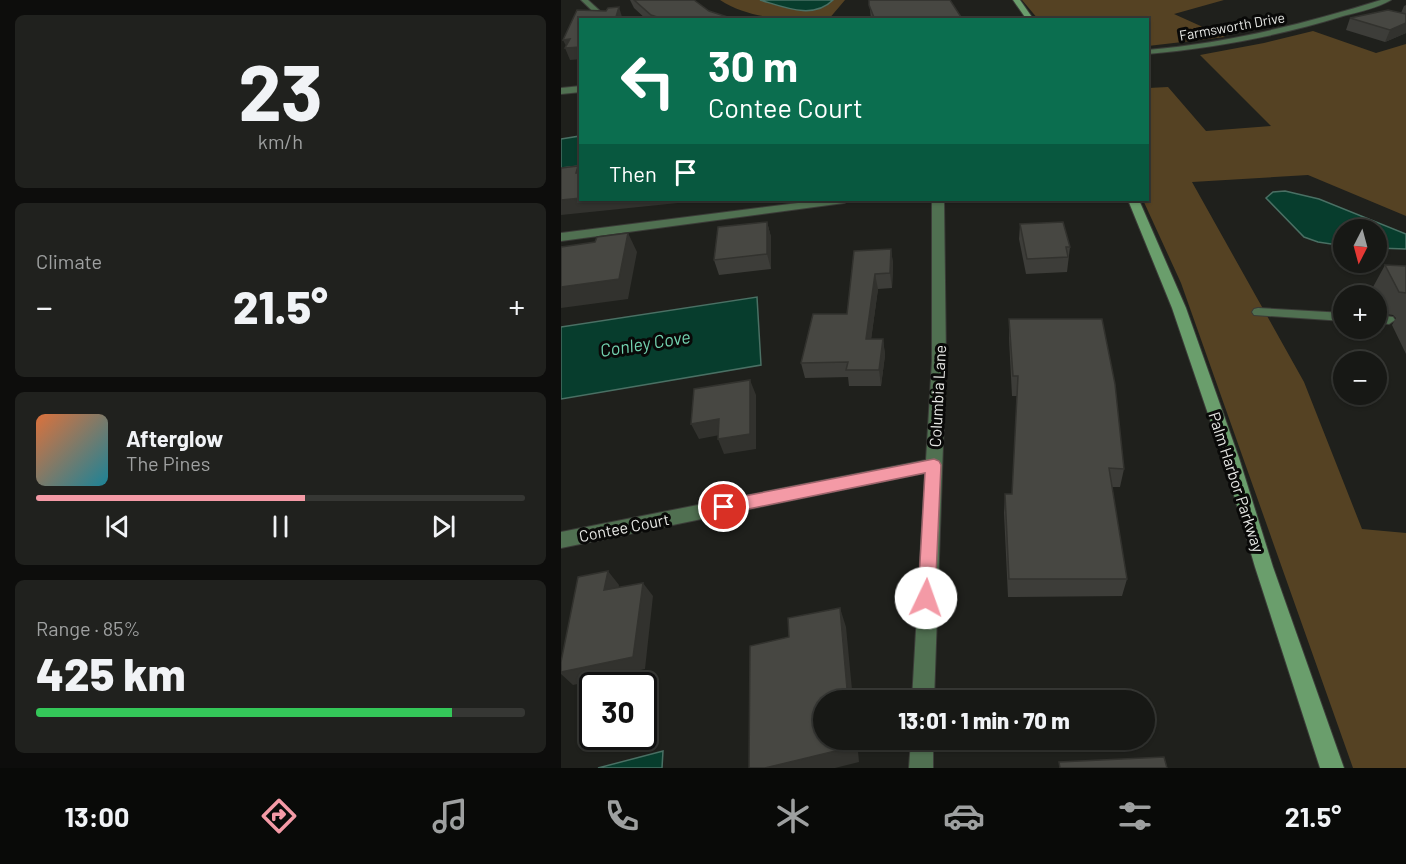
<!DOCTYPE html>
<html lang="en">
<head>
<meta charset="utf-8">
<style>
  :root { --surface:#171815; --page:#20211e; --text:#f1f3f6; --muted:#9ea0a0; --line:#363734; --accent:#f49aa6 }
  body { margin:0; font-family:Barlow,sans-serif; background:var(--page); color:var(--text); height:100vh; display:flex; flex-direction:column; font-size:22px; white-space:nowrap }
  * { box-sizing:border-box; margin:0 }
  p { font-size:20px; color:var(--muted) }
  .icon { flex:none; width:33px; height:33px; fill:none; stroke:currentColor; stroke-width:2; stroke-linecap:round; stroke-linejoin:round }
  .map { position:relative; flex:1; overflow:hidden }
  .details { display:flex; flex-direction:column; gap:15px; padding:15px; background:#0d0d0c; width:561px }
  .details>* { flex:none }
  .guide { position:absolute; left:18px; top:18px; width:570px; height:183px; border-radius:0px; box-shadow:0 2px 4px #0004,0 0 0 2px var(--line); background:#0b6e4f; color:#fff; overflow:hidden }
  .needle { width:39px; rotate:186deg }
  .buttons { position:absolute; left:772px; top:219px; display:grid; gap:12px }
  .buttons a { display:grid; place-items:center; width:54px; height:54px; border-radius:50%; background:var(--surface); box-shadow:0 2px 4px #0004,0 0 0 2px var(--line); font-size:30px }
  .speed { position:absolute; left:18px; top:672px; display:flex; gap:12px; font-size:30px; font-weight:700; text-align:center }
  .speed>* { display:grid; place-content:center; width:78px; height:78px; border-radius:50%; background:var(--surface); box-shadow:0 2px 4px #0004,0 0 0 2px var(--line); line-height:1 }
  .speed .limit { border:3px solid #111; border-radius:9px; background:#fff; color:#111 }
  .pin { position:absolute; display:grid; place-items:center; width:51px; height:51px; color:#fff; margin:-26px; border:3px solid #fff; border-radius:50%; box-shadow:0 2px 6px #0007 }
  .me { position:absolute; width:66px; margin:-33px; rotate:3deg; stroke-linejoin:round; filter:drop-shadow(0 0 4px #0008) }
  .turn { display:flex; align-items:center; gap:21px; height:126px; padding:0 30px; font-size:27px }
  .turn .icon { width:78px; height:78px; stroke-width:2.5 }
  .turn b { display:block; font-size:42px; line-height:51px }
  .then { display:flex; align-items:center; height:57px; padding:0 30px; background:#0003; gap:12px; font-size:22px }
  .big { font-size:45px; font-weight:800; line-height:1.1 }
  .details .tile { flex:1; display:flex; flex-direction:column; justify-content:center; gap:9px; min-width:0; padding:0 21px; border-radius:9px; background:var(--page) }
  .details .dial { align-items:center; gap:0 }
  .dial b { font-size:78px; line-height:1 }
  .song { display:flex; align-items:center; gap:18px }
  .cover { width:72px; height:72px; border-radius:9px; background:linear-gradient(135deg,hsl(20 70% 55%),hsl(190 70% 35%)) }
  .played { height:6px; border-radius:3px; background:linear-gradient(90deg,var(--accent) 55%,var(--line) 55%) }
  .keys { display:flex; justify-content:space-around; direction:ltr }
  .heat { display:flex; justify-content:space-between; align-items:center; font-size:33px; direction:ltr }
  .charge { height:9px; border-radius:4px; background:linear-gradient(90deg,#34c759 85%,var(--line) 0) }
  .trip { position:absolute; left:252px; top:690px; width:342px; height:60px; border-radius:30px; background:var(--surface); box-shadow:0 2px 4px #0004,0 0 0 2px var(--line); font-weight:800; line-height:60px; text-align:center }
  .tab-bar { display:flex; height:96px; justify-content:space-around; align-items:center; background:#090a08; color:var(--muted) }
  .tab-bar .icon { width:42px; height:42px }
  .tab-bar .selected { color:var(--accent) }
  .tab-bar b { font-size:27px; color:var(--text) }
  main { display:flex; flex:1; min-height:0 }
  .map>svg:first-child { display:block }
  .green { fill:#554223 }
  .water { fill:#073d2d; stroke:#4a7064; stroke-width:1.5 }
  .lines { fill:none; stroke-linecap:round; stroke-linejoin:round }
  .lane-casing { stroke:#3b3c38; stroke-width:2 }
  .street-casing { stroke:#3b3c38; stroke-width:2 }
  .secondary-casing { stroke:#3b3c38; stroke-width:2 }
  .lane { fill:#507051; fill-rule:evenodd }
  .street { fill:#507051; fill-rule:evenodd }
  .secondary { fill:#6a9e6c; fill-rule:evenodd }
  .wall { fill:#3d3d39 }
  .shaded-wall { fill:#32322e }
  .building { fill:#474742; stroke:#32322e; stroke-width:1.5 }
  .route { fill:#f49aa6; stroke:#9f646c; stroke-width:1.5 }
  .labels { text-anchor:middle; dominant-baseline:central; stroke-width:6; stroke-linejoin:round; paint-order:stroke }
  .far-street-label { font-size:14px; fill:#e6e7e4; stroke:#090908 }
  .street-label { font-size:16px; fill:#e6e7e4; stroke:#090908 }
  .water-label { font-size:18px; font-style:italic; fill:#74d4b1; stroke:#090908 }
</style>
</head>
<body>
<main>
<section class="details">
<div class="tile dial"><b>23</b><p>km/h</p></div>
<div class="tile"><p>Climate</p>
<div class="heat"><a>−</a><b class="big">21.5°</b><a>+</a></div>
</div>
<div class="tile">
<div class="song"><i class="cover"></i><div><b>Afterglow</b><p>The Pines</p></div></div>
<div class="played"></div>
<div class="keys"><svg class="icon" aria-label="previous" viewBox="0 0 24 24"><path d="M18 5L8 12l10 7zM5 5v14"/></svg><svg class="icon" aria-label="pause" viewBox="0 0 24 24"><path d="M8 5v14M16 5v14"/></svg><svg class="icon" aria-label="next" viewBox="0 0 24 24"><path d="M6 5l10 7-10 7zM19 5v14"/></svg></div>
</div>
<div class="tile"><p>Range · 85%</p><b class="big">425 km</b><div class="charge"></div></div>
</section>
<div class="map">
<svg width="845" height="768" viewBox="0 0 845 768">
  <rect width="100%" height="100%" fill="#1f201c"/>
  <path class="green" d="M159,0h125l-17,20c-38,-1 -75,1 -108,-20z
    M461,0h202l-50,14 51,23 -77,9 -1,-26 -109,-1z
    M752,31l63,22 30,-9v172l-98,-41 -116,7 112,200 58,147 44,4v235h-53l-172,-485 -38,-83h4l1,-112 20,-1 38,44 65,-5 -71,-71 64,-12z"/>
  <path class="water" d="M199,0h73c-20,20 -49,7 -73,0z
    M19,136v30l-19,2v-29z
    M724,191l34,8 87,35v15l-29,-1v-18h-33v16l-26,-4 -14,-5 -38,-39 7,-6z
    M196,297l4,68 -200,34v-72z
    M102,751l-1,17h-64z"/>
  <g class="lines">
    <defs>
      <path id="lane" d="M697,308l86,5v8l-90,-6 -2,-3 2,-3z
        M816,315l16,2 2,3 -6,4 -12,-1z"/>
      <path id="street" d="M20,0h7l22,20h-8z
        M820,0h10c-13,8 -32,12 -48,16 -64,20 -129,32 -196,38v-4c81,-7 157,-26 234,-50z
        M20,86v6l-20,2v-6z
        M261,200h28l-6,3 -283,38v-8z
        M371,200h12l2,161 -12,339h-22l13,-227 -364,75v-16l365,-72 6,-99z
        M350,740h22v28h-24z"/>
      <path id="secondary" d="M452,0h7l14,20h-7z
        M567,200h11l47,108 53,150 34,109 71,201h-24l-65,-201 -32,-109 -51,-150z"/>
    </defs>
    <use href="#lane" class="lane-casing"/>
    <use href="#street" class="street-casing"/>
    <use href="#secondary" class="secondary-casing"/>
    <use href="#lane" class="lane"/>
    <use href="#street" class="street"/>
    <use href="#secondary" class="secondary"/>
  </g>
  <path class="wall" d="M69,0h64l15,11 28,9h-90l-13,-12z
    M308,0l94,20h-92z
    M845,5v28l-21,9 -39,-12 4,-12 51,-5 3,-7z
    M206,222l4,15v32l-52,6 -5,-15z
    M459,224l50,23 -3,25 -41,2 -7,-35z
    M330,249l2,15 -1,24 -14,1 -7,50h12l2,16 -4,31h-32l-1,-9 -43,1 -4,-15 46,-49z
    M824,265l21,1v88l-14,-29 4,-7 -3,-3 -7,-1 -13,-27z
    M448,319l115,150 -4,18h-8l15,92 -5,17 -114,1 -4,-84 1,-19h7l5,-98h-5l-3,-57z"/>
  <path class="shaded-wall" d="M58,7l4,13h-8z
    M845,23v10l-21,9 5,-12z
    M9,39l11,8v12l-11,1 -5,-12h2l-4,-8z
    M17,166l3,6v11l-5,-10z
    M20,198v2h98l-1,3 -117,12v-15z
    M206,222l4,15v32l-4,-15z
    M67,233l9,19 -9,47 -67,9v-21z
    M330,249l2,15 -1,24 -2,-15z
    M314,274l3,15 -9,66 -3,-16z
    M322,339l2,16 -4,31 -2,-16z
    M189,380l6,15v54l-32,5 -6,-15z
    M158,419l6,15 -26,5 -8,-15z
    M47,571l11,14 -3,19 -12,-14z
    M82,583l10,13 -8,73 -72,16 -12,-11v-2z
    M279,608l6,19 7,73h-5z
    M291,740h5l2,22 -24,6h-70z"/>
  <path class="building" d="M73,0h60l15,11 28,9h-71l-15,-5z
    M308,0h81l13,20h-88l-6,-15z
    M58,7l-4,13h-34v27l-16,1 5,-9 -7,1 14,-30 29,1 2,-3z
    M827,10l18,4v9l-16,7 -40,-12z
    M17,166l-2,7h5v25l-20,2v-32z
    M206,222v32l-53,6 4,-33z
    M502,222l7,25h-4l2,10 -41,2 -7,-35z
    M67,233l-9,46 -58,8v-40l34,-5 2,-5z
    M330,249l-1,24 -15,1 -9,65h17l-4,31h-33l2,-8 -47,1 12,-49h34l7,-63z
    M824,265l21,1v27l-7,-1z
    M448,319h93l13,65 9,85 -15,-1 18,111h-118l-4,-85h7l6,-118h-5z
    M189,380v54l-32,5 1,-20 -28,5 3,-35z
    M47,571l-4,19 39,-7 -10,74 -72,15v-10l17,-85z
    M279,608l8,92h-25v40h29v7l-87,21h-16l1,-122 39,-9 -1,-19z
    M603,757l3,11h-107l-1,-6z"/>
  <path class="route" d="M373,459l5,2 2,4 -6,133 -2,6 -7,2 -6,-2 -2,-6 7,-125 -201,41 -6,-2 -2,-5 2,-5 6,-2z"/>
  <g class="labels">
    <g class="far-street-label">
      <text transform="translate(671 26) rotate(-10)">Farmsworth Drive</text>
    </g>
    <g class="street-label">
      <text transform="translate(376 396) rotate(-87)">Columbia Lane</text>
      <text transform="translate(676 482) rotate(72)">Palm Harbor Parkway</text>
      <text transform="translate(63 527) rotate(-11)">Contee Court</text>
    </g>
    <g class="water-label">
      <text transform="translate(84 343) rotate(-9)">Conley Cove</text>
    </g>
  </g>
</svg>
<div class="buttons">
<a><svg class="needle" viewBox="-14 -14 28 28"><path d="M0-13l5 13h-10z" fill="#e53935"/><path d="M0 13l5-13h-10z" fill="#9ea0a0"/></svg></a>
<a>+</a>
<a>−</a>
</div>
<div class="speed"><div class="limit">30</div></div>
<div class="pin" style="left:163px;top:507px;background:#d93025"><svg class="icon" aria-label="arrive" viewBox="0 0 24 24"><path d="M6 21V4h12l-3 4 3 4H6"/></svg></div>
<svg class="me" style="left:365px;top:598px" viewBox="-20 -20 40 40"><circle r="19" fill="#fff"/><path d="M0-13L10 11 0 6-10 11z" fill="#f49aa6"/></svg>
<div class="trip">13:01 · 1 min · 70 m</div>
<div class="guide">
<div class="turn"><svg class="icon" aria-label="left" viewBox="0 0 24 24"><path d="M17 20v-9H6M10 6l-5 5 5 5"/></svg><div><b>30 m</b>Contee Court</div></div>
<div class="then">Then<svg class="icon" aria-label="arrive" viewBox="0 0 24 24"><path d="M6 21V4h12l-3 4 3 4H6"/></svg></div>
</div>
</div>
</main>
<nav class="tab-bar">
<b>13:00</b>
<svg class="icon selected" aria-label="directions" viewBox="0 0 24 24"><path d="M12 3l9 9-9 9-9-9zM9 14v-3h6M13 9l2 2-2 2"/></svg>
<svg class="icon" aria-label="music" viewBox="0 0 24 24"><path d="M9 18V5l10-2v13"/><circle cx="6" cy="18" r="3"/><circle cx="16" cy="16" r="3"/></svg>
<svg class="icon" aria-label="phone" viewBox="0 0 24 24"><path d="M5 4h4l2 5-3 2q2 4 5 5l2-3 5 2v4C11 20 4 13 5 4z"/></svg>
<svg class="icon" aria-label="climate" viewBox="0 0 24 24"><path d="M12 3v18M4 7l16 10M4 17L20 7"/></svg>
<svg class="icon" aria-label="car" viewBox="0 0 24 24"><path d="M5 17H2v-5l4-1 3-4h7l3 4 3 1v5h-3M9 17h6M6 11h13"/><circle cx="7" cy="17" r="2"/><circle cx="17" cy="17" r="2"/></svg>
<svg class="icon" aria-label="filters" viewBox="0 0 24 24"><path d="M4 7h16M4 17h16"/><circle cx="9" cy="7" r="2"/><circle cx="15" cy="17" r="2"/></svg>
<b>21.5°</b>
</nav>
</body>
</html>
